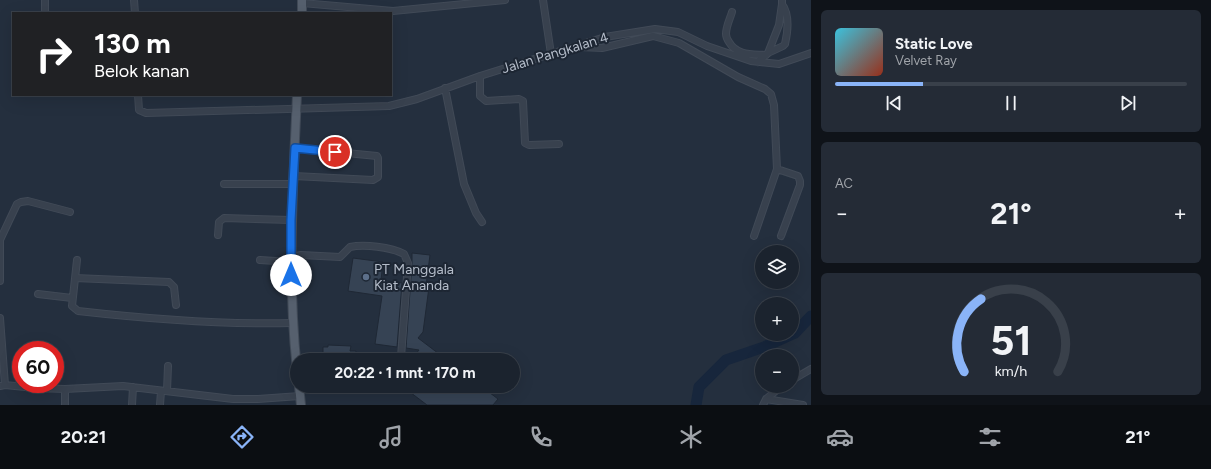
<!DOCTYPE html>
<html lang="id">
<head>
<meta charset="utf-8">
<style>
  :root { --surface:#1b232e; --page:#242b36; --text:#f1f3f6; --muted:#a0a4aa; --line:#39404a; --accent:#8ab4f8 }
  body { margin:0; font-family:Figtree,sans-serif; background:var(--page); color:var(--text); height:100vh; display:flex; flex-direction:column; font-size:15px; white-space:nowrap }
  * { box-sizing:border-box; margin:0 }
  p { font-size:13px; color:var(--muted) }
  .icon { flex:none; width:22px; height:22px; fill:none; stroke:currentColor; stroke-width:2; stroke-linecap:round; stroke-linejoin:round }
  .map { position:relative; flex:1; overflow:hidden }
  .panel { display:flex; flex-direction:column; gap:10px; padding:10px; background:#0f1319; width:400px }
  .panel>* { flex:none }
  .top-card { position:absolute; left:12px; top:12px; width:380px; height:84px; border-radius:0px; box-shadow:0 4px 16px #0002,0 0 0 1px var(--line); background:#202124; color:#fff; overflow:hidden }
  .buttons { position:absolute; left:755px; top:245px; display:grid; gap:8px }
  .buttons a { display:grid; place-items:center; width:44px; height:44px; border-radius:50%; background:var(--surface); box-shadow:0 4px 16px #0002,0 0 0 1px var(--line); font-size:20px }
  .speed { position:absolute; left:12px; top:341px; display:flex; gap:8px; font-size:20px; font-weight:700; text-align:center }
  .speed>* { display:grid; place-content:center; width:52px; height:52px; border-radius:50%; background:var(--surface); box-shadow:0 4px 16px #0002,0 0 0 1px var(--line); line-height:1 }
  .speed .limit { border:6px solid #d22; background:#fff; color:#111 }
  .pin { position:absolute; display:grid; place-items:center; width:34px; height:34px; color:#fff; margin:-17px; border:2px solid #fff; border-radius:50%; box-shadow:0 1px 4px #0007 }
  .me { position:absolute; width:44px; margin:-22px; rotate:0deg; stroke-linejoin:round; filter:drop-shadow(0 0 3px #0008) }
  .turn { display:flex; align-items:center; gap:14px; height:84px; padding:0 16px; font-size:18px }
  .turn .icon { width:52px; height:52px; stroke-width:2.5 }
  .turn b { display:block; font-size:28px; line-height:34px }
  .big { font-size:30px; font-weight:700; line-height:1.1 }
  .panel .tile { flex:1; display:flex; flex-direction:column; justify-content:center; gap:6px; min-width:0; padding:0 14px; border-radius:6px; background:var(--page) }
  .panel .dial { align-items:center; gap:0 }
  .dial svg { height:104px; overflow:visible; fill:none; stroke:var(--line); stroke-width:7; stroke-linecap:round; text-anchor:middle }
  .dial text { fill:var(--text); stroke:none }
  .song { display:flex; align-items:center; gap:12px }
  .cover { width:48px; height:48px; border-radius:6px; background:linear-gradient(135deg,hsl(190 70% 55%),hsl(10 70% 35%)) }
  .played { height:4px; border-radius:2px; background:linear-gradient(90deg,var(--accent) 25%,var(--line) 25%) }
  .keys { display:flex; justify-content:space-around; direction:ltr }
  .heat { display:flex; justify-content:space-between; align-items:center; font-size:22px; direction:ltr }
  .trip { position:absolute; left:290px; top:353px; width:230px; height:40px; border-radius:20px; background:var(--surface); box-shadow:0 4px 16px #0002,0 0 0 1px var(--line); font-weight:700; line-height:40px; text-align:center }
  .menu { display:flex; height:64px; justify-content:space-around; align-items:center; background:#0b0e12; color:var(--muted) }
  .menu .icon { width:28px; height:28px }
  .menu .current { color:var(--accent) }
  .menu b { font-size:18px; color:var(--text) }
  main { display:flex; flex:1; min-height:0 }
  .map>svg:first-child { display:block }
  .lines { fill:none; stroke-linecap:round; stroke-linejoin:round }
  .river { stroke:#17263c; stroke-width:11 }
  .building { fill:#364354; stroke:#1f2835 }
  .minor-casing { stroke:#414a57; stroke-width:8 }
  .major-casing { stroke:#414a57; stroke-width:10 }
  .minor { stroke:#38414e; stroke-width:6 }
  .major { stroke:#56606e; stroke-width:8 }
  .route-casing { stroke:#114b97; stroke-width:10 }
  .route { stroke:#1a73e8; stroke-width:7 }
  .service-dot { fill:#5c6f8a; stroke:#1d2633; stroke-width:1.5 }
  .labels { text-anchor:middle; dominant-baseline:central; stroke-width:4; stroke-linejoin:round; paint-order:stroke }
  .street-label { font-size:14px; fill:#b4bcc9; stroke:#1d2633 }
  .poi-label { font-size:14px; fill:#b4bcc9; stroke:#1d2633; text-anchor:start }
</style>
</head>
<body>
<main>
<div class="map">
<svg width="811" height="405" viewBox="0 0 811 405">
  <rect width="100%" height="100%" fill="#242f3e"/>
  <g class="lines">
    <path class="river" d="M696,405l3,-18 27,-27 38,-13 31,-14 16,-17"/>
  </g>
  <path class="building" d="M412,253l18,2 -4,31 3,1 -6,45 -5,6 29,22h-36l8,-10 -13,-2 6,-85z
    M353,258l30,4 -2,18 21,3 -5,64 -22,-3 7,-48 -34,-5z
    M328,345l23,1 -1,5h6l-1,9h-28v-4h-4v-9h5z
    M402,386h79l17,13 -5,6h-66z"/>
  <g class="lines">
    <defs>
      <path id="minor" d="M45,0v13
        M134,0l1,13
        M543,0l8,54
        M302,3l91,8 112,-11
        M732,12c-2,7 -6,14 -6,22 0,3 1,5 3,8 8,14 23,12 37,13
        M580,47l22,1 51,-12 26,7 59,34 27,12 6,5 3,11 3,64 21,7 2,5v4l-19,51
        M768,53l11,-28 3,-21
        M758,62l10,-9 15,-7 2,-2c3,-13 5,-29 -3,-40v-4
        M480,76v20l6,5 33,-2 4,2 2,42 4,2 30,-1
        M445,88l19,96 12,29 6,9
        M138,95l1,15 7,3 243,-7 28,-7 63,-23 125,-39 50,-8 23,3 29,14 44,15 28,3 32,-11
        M294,176l79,4 5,-3v-19l-1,-2 -82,-8
        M224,184h69
        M218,235l1,-13 5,-4 67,2
        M754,236l23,-67
        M291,257l10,-2 39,2 10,-10c14,-3 41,0 54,7l4,9 -7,94 -1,3
        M77,260l-5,46 6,5c71,8 143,14 214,12
        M260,260l31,2
        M75,278l94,4 5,5 2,18
        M0,281v-41l17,-36 4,-2 7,-1 42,11
        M38,294l34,4
        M0,318l5,67
        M792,380l19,-11
        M0,386l5,-1 30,3 30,1 58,-3 110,13h25l42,-3
        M167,391l1,-25
        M766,399l37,6
        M65,405v-16
        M132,405l1,-18
        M160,405l1,-14
        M763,405l3,-6 16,-13"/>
      <path id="major" d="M302,13v-13
        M297,370c-10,-92 -4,-183 0,-275
        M299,386l2,19"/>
    </defs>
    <use href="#minor" class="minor-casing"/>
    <use href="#major" class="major-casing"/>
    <use href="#minor" class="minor"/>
    <use href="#major" class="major"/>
  </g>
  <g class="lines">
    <defs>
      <path id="route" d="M291,275v-55l4,-72 40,4"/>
    </defs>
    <use href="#route" class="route-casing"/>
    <use href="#route" class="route"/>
  </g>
  <circle class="service-dot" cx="366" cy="277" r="4"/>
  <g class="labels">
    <g class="street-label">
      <text transform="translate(555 53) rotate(-17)">Jalan Pangkalan 4</text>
    </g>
    <g class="poi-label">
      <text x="374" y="269">PT Manggala<tspan x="374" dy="16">Kiat Ananda</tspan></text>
    </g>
  </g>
</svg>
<div class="buttons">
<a><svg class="icon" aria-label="layers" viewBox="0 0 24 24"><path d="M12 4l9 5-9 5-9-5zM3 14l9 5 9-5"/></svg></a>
<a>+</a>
<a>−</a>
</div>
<div class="speed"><div class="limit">60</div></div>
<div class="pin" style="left:335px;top:152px;background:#d93025"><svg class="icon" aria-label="arrive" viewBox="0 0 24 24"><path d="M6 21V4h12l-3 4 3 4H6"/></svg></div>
<svg class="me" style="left:291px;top:275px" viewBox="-20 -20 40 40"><circle r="19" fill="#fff"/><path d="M0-13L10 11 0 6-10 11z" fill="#1a73e8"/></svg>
<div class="trip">20:22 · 1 mnt · 170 m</div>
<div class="top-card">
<div class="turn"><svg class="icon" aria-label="right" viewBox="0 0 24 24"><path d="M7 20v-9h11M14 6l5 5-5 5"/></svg><div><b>130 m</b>Belok kanan</div></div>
</div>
</div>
<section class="panel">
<div class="tile">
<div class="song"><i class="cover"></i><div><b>Static Love</b><p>Velvet Ray</p></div></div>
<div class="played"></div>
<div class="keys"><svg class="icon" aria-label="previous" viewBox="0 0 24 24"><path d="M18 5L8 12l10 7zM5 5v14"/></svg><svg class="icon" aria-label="pause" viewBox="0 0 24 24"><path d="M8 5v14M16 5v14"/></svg><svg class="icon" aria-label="next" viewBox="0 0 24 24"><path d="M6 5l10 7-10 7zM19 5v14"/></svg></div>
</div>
<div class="tile"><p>AC</p>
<div class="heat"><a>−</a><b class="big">21°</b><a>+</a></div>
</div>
<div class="tile dial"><svg viewBox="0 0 100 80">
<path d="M14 69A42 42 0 1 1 86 69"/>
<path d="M14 69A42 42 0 0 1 27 13" stroke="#8ab4f8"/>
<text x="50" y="56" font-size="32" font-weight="700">51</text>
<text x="50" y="72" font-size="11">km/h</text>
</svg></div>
</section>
</main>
<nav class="menu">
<b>20:21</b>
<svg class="icon current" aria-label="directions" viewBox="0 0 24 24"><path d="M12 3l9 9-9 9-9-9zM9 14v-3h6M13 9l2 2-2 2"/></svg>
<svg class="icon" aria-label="music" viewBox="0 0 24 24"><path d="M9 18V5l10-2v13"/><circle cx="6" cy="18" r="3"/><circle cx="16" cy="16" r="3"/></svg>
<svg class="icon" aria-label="phone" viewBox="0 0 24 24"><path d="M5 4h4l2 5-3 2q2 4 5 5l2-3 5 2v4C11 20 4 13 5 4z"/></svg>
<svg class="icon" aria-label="climate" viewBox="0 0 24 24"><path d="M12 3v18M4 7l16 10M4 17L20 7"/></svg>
<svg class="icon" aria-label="car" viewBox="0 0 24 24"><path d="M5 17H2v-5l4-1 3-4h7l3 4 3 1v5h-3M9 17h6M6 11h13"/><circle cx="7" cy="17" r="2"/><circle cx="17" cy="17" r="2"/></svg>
<svg class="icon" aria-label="filters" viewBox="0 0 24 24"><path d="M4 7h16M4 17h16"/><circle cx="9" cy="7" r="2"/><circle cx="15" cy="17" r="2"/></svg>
<b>21°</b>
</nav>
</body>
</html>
